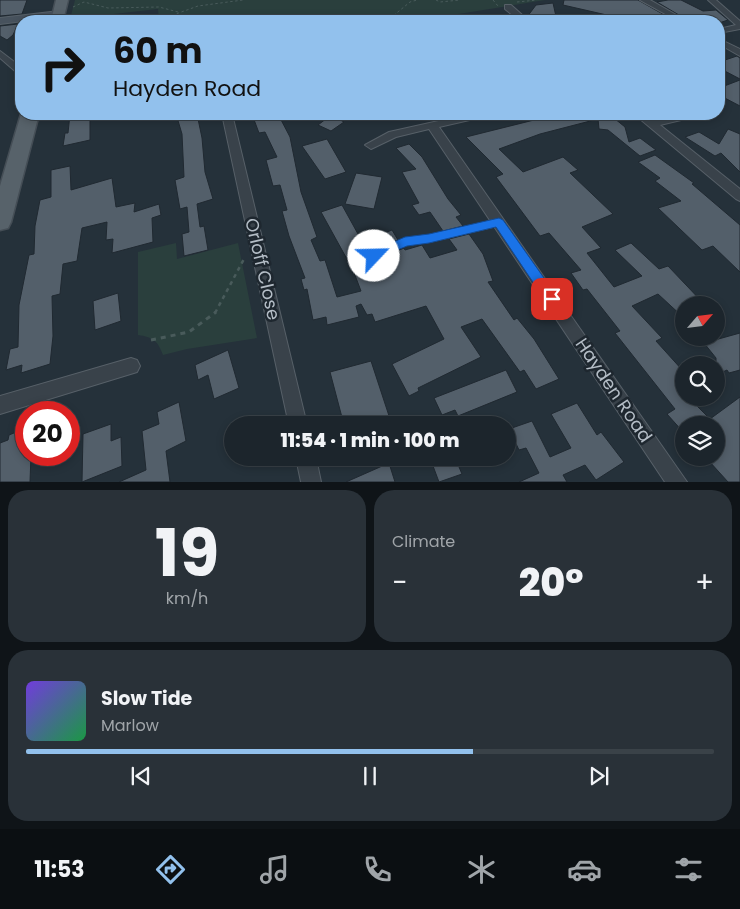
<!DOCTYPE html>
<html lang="en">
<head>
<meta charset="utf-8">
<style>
  :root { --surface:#1c252c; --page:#293138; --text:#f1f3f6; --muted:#a0a5a9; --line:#3a4248; --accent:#92c1ed }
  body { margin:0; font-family:Poppins,sans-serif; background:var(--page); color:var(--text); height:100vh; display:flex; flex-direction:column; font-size:19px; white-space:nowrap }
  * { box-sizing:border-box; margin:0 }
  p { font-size:16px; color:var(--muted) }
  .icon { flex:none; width:28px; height:28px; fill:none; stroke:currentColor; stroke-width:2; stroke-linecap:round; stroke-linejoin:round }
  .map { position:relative; height:482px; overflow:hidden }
  .side { display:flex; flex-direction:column; gap:8px; padding:8px; background:#0f1418; flex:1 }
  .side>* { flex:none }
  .top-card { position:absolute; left:15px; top:15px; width:710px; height:105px; border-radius:20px; box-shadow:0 2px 8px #0003,0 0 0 1px var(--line); background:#92c1ed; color:#111; overflow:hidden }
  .needle { width:32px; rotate:62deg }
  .tools { position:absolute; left:675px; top:296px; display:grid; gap:10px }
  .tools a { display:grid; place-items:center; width:50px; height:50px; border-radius:50%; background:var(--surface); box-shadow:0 2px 8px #0003,0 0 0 1px var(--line); font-size:25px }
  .speed { position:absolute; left:15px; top:401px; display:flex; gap:10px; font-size:25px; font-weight:700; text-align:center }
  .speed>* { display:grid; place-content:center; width:65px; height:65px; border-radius:50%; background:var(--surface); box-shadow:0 2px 8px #0003,0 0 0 1px var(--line); line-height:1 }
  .speed .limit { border:8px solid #d22; background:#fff; color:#111 }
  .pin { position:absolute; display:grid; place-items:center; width:42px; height:42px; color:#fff; margin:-21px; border-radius:10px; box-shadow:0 2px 8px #0006 }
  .me { position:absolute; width:55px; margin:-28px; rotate:66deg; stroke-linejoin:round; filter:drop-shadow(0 0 4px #0008) }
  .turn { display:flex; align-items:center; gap:18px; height:105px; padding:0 15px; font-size:22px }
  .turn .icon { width:65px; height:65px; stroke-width:2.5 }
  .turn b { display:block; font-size:35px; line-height:42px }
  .big { font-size:38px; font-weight:800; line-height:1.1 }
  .side .widget { flex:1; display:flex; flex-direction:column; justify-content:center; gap:8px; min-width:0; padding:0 18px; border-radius:20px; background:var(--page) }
  .side .dial { align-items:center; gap:0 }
  .dial b { font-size:65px; line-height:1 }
  .song { display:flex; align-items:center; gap:15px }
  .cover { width:60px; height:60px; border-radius:8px; background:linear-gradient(135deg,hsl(260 70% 55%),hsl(140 70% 35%)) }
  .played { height:5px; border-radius:2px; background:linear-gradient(90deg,var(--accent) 65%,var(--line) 65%) }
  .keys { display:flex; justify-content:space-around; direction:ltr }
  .heat { display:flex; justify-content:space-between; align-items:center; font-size:28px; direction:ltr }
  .side .tiles { flex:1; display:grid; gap:8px; grid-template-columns:1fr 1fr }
  .widget:last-child { grid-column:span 2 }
  .trip { position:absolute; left:224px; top:416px; width:292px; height:50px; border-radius:25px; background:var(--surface); box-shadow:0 2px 8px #0003,0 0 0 1px var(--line); font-weight:800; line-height:50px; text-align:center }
  .tabs { display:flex; height:80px; justify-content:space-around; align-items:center; background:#0b0f12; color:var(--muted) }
  .tabs .icon { width:35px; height:35px }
  .tabs .active { color:var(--accent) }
  .tabs b { font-size:22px; color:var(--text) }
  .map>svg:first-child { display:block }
  .green { fill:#2a3f3d }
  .building { fill:#535f6a; stroke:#202931 }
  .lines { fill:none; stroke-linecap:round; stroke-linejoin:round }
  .lane-casing { stroke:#576068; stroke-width:2 }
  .street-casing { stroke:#576068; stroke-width:2 }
  .secondary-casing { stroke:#576068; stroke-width:2 }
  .primary-casing { stroke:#454e56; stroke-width:3 }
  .path-far2 { stroke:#495b5b; stroke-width:1; stroke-dasharray:2.5 2.5; stroke-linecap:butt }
  .path-far1 { stroke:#495b5b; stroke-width:2.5; stroke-dasharray:4 4; stroke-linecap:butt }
  .path { stroke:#495b5b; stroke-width:3; stroke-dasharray:5 5; stroke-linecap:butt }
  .lane { fill:#39424a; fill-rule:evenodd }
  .street { fill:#39424a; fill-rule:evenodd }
  .secondary { fill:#47525d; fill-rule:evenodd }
  .primary { fill:#57626a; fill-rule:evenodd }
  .route { fill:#1a73e8; stroke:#114b97 }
  .labels { text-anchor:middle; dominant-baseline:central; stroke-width:5; stroke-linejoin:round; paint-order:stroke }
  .street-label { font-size:18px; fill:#b4bdc6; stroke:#1e272f }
</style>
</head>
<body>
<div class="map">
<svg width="740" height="482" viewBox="0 0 740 482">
  <rect width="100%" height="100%" fill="#25313a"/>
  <path class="green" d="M75,0h470l-130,21h-256l-1,-12 -88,10z
    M176,243l1,16 61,-16 19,95 -70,11 -24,6c-5,-14 -10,-18 -25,-20v-83z"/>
  <path class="building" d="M0,0h27l-5,14 -22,2z
    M564,0h74l37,21h-42l-70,-16z
    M668,0h13l22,11 13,-1 12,10 -9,3v-2h-30l-32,-19z
    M553,3l4,18h-26l-4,-4 9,-12z
    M18,24l-5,11 -6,5 -7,-4v-10z
    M737,56l3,2v21l-21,-11v-6z
    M740,80v26l-21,-11v-7z
    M70,114h20v26l-27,6 2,-13h3z
    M176,114h21l5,24 3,34 8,27 -16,5 3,23 4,-1 4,24 -24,6 -2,-22 7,-2 -2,-25 -7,2 -5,-29 9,-3 -2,-43z
    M266,114h12l12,23 11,55 16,45 -6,3 9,21 5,-1 12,37 24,-6 -8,-21 -32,-58 21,-7 16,29 11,-4 5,7 18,-7 6,10 -28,12 -2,5 5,4 31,-13 1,2 17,-5 8,13 27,-8 -8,-11 20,-5 14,20 10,27 -5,1 26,38 3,-2 17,21 25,40 -23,10 -12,-19 -4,2 -38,-53 -21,8 20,30 -63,31 1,3 -10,5 -17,-32 52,-25 -18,-33 -51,16 -3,-8 -5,1 -6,-11 -5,2 3,11 -32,8 -1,-8 -13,3 -6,-31 -3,1 -3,-11 4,-1 -16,-42 -7,-25 5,-1 -7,-25 -7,1 -7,-26 11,-3 -12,-25 -6,1 -6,-16z
    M558,114h51l16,13 4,15 11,-4 16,12 -16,6 -32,-26 -9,-1 -1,-10 -58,15 -41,15 24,23 40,-15 15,13 -8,3 43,41 -31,13 19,21 -14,5 27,34 28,-11 -27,-26 16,-7 28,26 9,-3 37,39h-21v13l-26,-24 -26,12 30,32 -6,3 28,31v26h5l21,21 30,-22v85h-12l-19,-21 7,-3v-33h-32v8l-17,-19 8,-5 -60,-76 5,-2 -33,-42 -4,1 -12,-17 10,-3 -32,-37 -9,3 -44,-59 7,-3 -37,-37z
    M331,115l13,7 -13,9 -13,-6z
    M728,129l12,5v38l-19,-19 -6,3 -30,-19 14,-5 20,12z
    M327,139l19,33 -21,7 -23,-33z
    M409,144l13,13 26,42 13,16 -5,2 7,9 -20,5 -13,-19 -11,3 -7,-10 7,-2 -17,-31 14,-3 -20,-21z
    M655,155l39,28 -2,1 48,41v47l-27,-26 -11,4 -44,-42 23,-7 -26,-20 5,-3 -22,-16z
    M70,166l1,24 41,-12 4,29 19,-4 -1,9 25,-8 2,11 -9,3 1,24 -41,11 1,-14 -7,1 1,-18 -25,6 -5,33 -14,3 -3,30 -8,2 1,40 -3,28 -29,9 1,-8 -16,5 4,-21 8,-2 1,-42 10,-50 5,-1 1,-28 5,-26 11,-3v-27z
    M356,173l26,4 -8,32 -29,-5z
    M118,293l3,28 -26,9 -2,-29z
    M740,333v37l-11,3 -2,-3 -11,5v-17l-12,-15z
    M228,350l11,38 -25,11 -6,-24 -10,5 -3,-15z
    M371,361l21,64h-48l-14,-53z
    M506,370l11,22 -59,24 -3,-6 -13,5 -8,-17z
    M179,402l7,39 -20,10 4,31h-51l27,-12 -4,-39 17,-7 -2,-12z
    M577,403l20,32 4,-3 23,30 -28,18 -11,-15 -22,10 4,7h-48l20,-9 -13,-25 -7,2 -10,-21 23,-8 18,36 21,-9 -20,-34z
    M111,424v17l10,-4 1,29 -40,16 1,-48z
    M26,428v27h5l-1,27h-30v-39l8,-3 1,-5z
    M430,458h51v1l-22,8 3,7 -23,8z
    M389,463l6,19h-49z"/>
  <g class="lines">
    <defs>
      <path id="lane" d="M499,220l3,3 -1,2 -72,17 -23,3 -32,14 -3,-1 -1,-2 1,-2 34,-15 24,-3z"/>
      <path id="street" d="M640,0h10l37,21h-9z
        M708,0h8l24,21v8l-21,4v-4l17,-4z
        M505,5h6l18,16h-9l-15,-12z
        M581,17l7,4h-9l-2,-2z
        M719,39l21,10v7l-21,-12z
        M0,51l21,16v4h-6l-15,-13z
        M222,114h10l75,311h-18z
        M470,114h18l-1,2 -48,11 248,355h-22l-236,-353 -33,8 -25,12 -6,-4 24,-13z
        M634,114h11l8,6 28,-6h18l-1,2 -38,9 80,64v12l-4,-2z
        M131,358l6,2 3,6 -3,6 -137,42v-18z
        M296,458h20l5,24h-20z"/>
      <path id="secondary" d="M59,11l6,3 -2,2 -63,8v-6z"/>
      <path id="primary" d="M56,0h12l-5,21h-12z
        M21,114h18l-28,108 -3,6 -8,2v-44z"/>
    </defs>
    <use href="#lane" class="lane-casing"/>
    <use href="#street" class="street-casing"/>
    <use href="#secondary" class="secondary-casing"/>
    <use href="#primary" class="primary-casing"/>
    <path class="path-far2" d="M436,0l4,2 20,-2
      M493,0l5,6
      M517,2l20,-2
      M73,7l11,-5 24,6 51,-1 19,5
      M173,21v-6l25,-9 45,-6
      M339,21l54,-5 17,-14 7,-2"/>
    <path class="path-far1" d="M215,313l29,-54"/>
    <path class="path" d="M151,340l38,-8 27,-20"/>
    <use href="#lane" class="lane"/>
    <use href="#street" class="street"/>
    <use href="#secondary" class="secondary"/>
    <use href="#primary" class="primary"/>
  </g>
  <path class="route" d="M499,218l4,2 53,75 2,4 -2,4h-9l-51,-76 -67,16 -22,3 -33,14 -6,-4 2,-4 35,-15 24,-3z"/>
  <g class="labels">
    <g class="street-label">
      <text transform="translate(263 269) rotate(77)">Orloff Close</text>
      <text transform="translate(614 390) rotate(56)">Hayden Road</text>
    </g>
  </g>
</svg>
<div class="tools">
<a><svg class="needle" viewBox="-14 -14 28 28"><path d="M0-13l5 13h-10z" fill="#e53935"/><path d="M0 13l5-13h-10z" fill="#a0a5a9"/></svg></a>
<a><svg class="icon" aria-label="search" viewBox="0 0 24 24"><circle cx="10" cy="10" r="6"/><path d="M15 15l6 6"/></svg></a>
<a><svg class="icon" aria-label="layers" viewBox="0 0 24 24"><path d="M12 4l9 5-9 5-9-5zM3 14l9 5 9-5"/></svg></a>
</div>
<div class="speed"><div class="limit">20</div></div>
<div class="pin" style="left:552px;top:299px;background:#d93025"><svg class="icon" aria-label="arrive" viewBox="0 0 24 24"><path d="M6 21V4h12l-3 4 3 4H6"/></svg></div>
<svg class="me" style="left:374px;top:256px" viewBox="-20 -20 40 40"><circle r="19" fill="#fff"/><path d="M0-13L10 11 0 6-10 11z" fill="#1a73e8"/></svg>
<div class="trip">11:54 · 1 min · 100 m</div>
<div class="top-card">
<div class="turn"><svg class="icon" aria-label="right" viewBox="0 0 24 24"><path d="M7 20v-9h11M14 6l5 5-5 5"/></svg><div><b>60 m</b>Hayden Road</div></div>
</div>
</div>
<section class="side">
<div class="tiles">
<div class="widget dial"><b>19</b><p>km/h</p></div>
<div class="widget"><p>Climate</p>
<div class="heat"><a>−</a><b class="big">20°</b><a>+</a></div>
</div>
<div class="widget">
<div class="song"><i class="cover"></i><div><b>Slow Tide</b><p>Marlow</p></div></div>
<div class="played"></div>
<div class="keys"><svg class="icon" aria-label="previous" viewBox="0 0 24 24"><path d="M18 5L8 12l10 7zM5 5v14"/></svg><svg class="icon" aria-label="pause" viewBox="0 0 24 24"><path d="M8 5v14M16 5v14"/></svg><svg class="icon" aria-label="next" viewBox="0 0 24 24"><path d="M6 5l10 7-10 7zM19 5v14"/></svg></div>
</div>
</div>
</section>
<nav class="tabs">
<b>11:53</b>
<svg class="icon active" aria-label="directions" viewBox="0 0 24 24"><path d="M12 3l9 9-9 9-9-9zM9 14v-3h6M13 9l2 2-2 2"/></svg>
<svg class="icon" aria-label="music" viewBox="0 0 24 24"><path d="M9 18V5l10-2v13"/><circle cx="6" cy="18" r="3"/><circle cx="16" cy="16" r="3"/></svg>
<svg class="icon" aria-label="phone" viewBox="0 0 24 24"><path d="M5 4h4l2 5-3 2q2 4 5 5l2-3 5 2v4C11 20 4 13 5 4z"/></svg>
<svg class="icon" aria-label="climate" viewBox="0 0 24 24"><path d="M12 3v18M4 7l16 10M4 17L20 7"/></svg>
<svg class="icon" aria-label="car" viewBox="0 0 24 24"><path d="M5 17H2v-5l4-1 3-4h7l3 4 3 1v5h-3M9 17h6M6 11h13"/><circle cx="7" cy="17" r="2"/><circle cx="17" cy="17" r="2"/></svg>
<svg class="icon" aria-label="filters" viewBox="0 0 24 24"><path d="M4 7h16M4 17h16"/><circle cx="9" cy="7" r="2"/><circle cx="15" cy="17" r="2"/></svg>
</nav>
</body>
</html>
